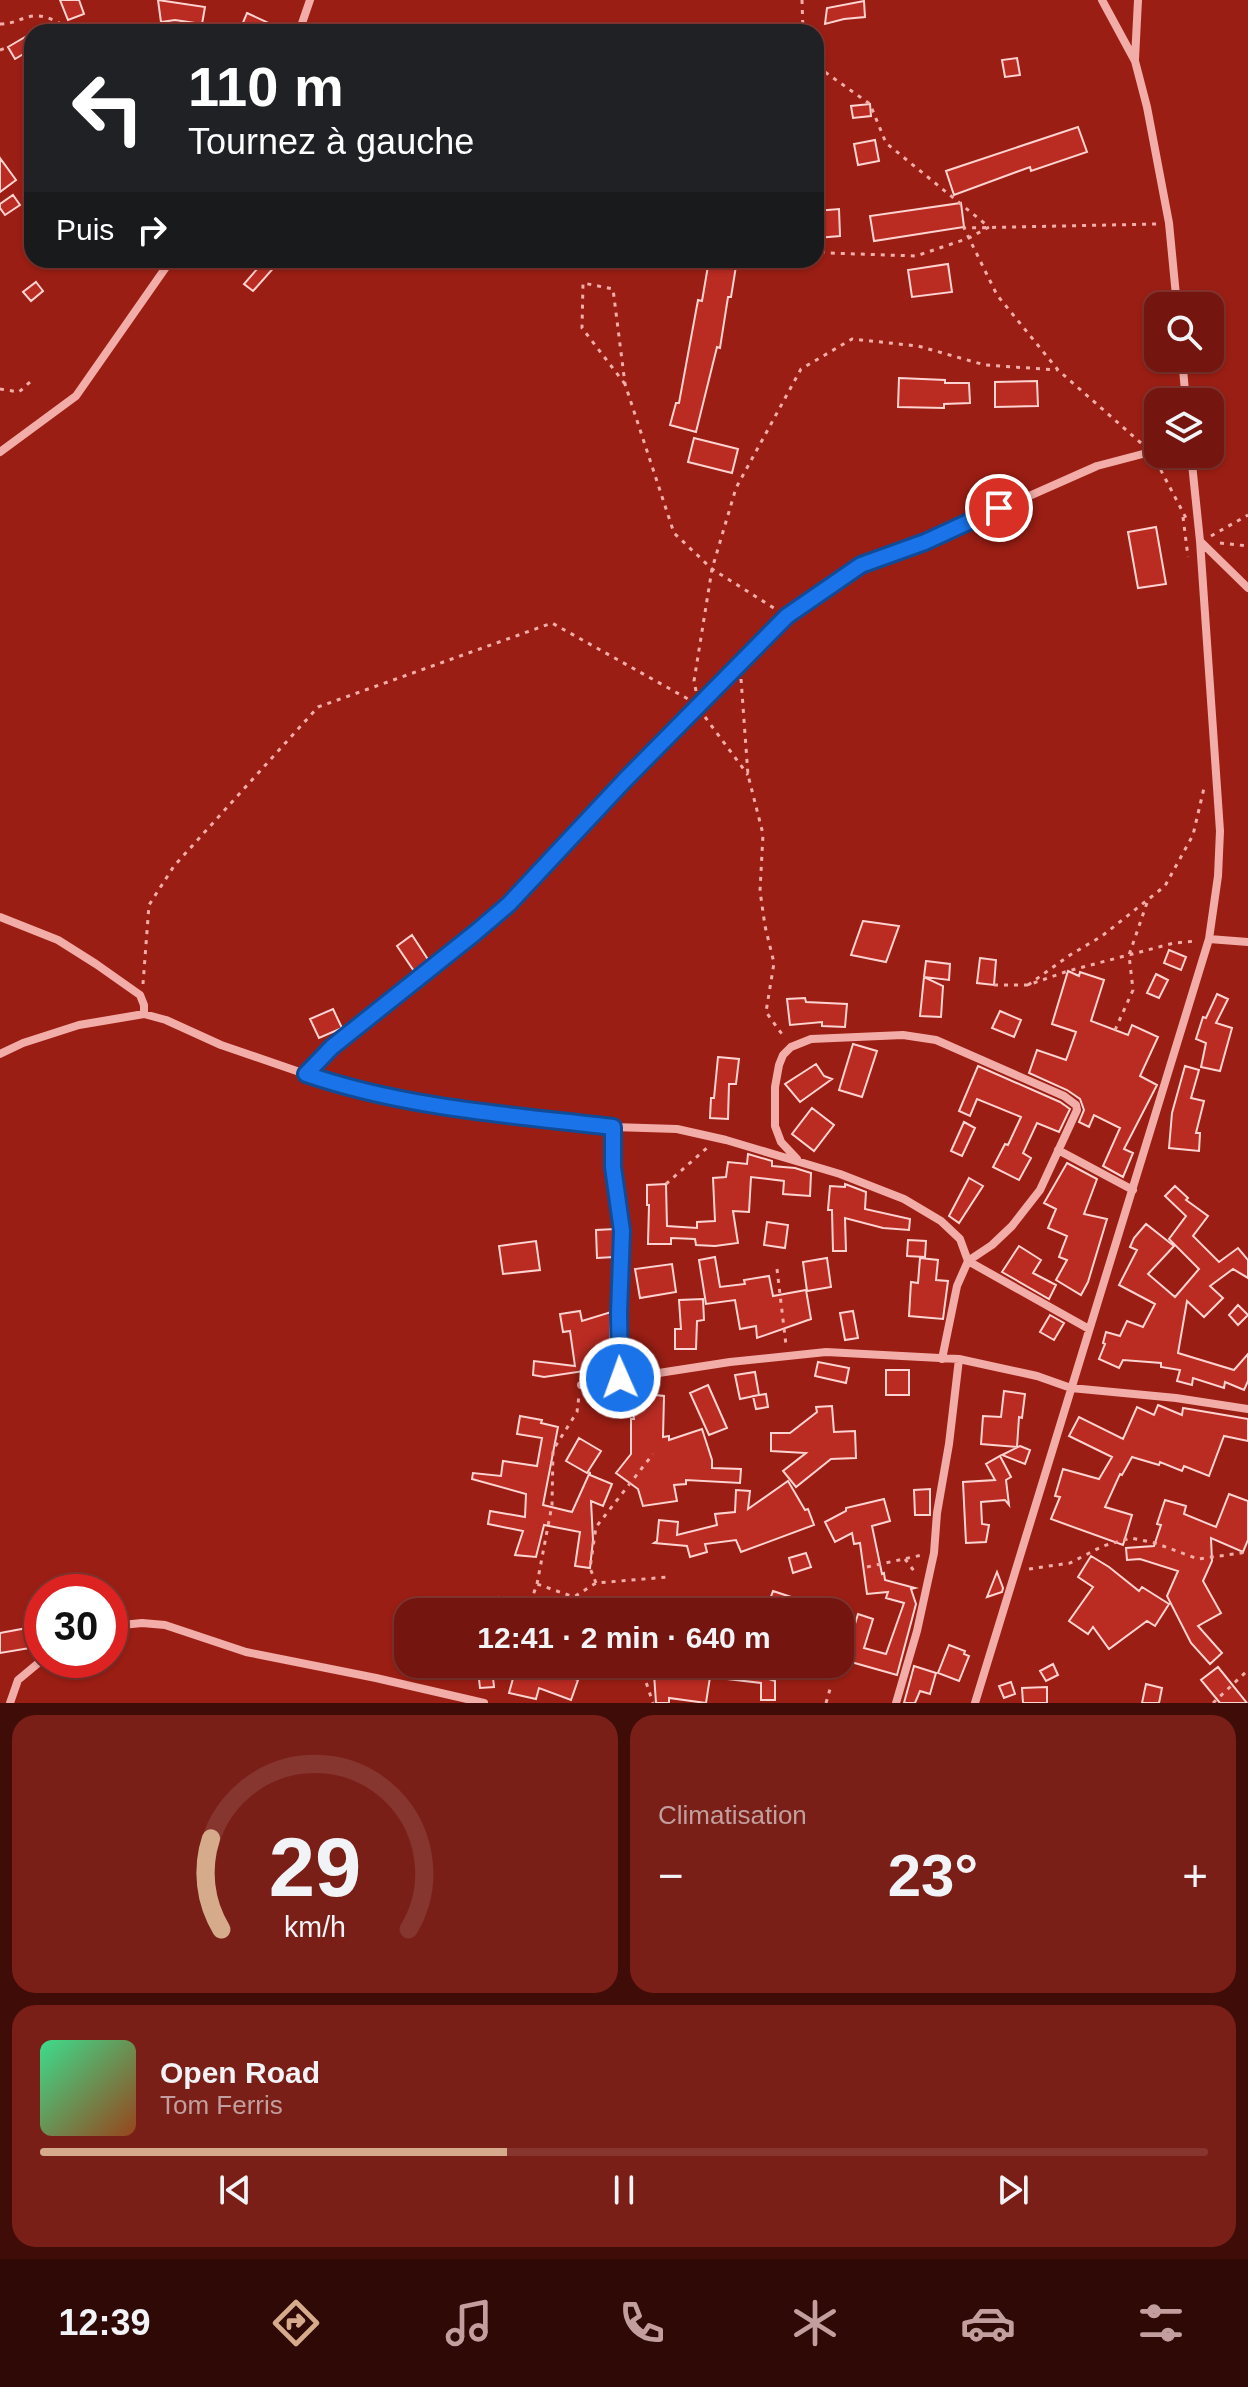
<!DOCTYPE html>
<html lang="fr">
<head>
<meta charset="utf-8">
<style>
  :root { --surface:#74160f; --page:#791f18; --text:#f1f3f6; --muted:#c29f9e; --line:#86352f; --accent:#d6ab8b }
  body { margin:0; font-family:Arial,sans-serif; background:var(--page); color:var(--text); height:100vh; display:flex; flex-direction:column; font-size:30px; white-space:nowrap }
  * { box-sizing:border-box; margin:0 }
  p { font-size:26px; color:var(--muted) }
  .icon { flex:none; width:44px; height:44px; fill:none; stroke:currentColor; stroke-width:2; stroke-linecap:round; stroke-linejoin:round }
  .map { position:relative; height:1703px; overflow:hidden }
  .details { display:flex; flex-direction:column; gap:12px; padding:12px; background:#400c08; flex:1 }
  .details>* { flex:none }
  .top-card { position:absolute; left:24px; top:24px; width:800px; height:244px; border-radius:24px; box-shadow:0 2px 6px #0004,0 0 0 2px var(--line); background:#202124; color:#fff; overflow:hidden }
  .controls { position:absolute; left:1144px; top:292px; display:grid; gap:16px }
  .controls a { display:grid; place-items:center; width:80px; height:80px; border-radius:16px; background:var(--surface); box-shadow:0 2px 6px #0004,0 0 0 2px var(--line); font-size:40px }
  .speed { position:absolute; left:24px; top:1574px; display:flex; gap:16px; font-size:40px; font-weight:700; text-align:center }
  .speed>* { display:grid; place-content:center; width:104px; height:104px; border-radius:50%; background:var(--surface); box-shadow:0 2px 6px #0004,0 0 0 2px var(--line); line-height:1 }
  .speed .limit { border:12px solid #d22; background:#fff; color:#111 }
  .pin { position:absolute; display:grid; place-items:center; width:68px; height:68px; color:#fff; margin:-34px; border:4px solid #fff; border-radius:50%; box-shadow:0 2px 8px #0007 }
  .me { position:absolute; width:88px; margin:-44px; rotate:358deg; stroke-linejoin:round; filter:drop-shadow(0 0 6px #0008) }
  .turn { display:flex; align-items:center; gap:28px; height:168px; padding:0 32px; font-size:36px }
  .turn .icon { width:104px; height:104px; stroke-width:2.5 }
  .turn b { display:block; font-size:56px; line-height:68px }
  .then { display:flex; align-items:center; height:76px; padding:0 32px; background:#0003; gap:16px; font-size:30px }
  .big { font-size:60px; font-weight:800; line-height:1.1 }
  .details .tile { flex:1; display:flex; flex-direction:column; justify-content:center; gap:12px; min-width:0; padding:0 28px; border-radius:24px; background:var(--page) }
  .details .dial { align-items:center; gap:0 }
  .dial svg { height:208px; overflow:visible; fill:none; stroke:var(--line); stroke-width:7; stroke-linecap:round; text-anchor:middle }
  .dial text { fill:var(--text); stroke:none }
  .song { display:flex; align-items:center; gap:24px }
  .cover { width:96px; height:96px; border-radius:12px; background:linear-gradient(135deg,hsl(150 70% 55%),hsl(20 70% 35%)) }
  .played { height:8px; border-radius:4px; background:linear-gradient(90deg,var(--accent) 40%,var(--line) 40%) }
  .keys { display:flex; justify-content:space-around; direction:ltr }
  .heat { display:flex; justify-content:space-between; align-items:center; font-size:44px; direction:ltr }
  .details .tiles { flex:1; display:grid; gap:12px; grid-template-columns:1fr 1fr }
  .tile:last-child { grid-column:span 2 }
  .trip { position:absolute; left:394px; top:1598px; width:460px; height:80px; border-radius:24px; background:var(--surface); box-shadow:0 2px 6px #0004,0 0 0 2px var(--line); font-weight:800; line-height:80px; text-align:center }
  .menu { display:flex; height:128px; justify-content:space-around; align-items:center; background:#2e0906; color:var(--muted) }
  .menu .icon { width:56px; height:56px }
  .menu .current { color:var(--accent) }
  .menu b { font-size:36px; color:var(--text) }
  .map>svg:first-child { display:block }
  .building { fill:#ba2b22; stroke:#fdd4d1; stroke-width:2 }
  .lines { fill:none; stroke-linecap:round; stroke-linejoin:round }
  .path { stroke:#f3ada9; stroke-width:3; stroke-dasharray:4 6; stroke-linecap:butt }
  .street { stroke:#f3ada9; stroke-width:8 }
  .route-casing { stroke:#114b97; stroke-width:20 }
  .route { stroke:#1a73e8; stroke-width:14 }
</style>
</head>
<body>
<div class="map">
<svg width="1248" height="1703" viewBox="0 0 1248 1703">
  <rect width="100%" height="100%" fill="#9b1e14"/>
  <path class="building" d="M60,0h19l5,14 -16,6z
    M158,0l47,7 -3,17 -27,-4 -14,2z
    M864,1l1,16 -21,2 -19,5 2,-16z
    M247,13l41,19h-49z
    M32,33v16l-17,10 -7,-12z
    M1017,58l3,17 -15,2 -3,-17z
    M870,104l1,12 -18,2 -2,-12z
    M1078,127l9,25 -56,19 -1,-4 -76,28 -8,-24z
    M875,140l4,21 -21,4 -4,-21z
    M0,158l16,22 -16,12z
    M13,195l7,10 -15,10 -5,-7v-4z
    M961,203l3,24 -90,14 -4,-25z
    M839,209l1,27 -23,2 -1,-27z
    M265,260h9l4,3 -25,28 -9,-7z
    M709,260h28l-6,37h-3l-8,51 -3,-1 -21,85 -26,-7 6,-22h3l19,-103 4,1z
    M948,264l4,28 -40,5 -4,-27z
    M36,282l7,9 -12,10 -8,-9z
    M899,378l46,2v3h24l1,20 -26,1v4l-46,-1z
    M1037,381l1,25 -43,1v-25z
    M694,438l44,11 -6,24 -44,-11z
    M1156,527l10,57 -28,4 -10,-56z
    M863,921l36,5 -13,36 -35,-7z
    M412,935l17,26 -15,10 -17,-25z
    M1169,950l17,7 -5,13 -17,-7z
    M980,958l16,2 -2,25 -17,-2z
    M926,961l24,3 -1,16 -25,-3z
    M1068,971l11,5 1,-4 24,8 -13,41 37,14 4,-10 26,12 -18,39 17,9 -33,64 9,4 -10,24 -20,-11 17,-38 -26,-13 -5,12 -10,-5 5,-12 -4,-11 -13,-9 -38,-17 8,-23 29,10 10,-28 -24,-8z
    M1156,974l12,6 -9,18 -12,-5z
    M924,977l19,9 -2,31 -21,-1z
    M1217,994l11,5 -12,24 16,5 -12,43 -19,-4 5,-24 -10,-4 7,-22 3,1z
    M805,998l1,4 41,2 -2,23 -23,-1v-4l-32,3 -3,-26z
    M333,1009l9,19 -23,10 -9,-19z
    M1000,1011l21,9 -7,17 -22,-9z
    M853,1044l24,7 -15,46 -23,-7z
    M718,1057l21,2 -3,25h-7l-1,35 -18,-1 1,-20h3z
    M816,1064l8,12 8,3 -32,23 -15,-18z
    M978,1066l82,36 10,7 -11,23 -22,-9 -14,30 8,5 -12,22 -26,-13 12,-23 3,1 13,-28 -44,-18 -7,17 -11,-5z
    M1185,1066l14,4 -8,28 13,3 -8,32h4l-1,18 -30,-3 3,-35z
    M812,1108l22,17 -20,26 -22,-17z
    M964,1122l11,6 -13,28 -11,-5z
    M748,1154l24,7v5l23,2 16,5 -1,23 -27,-2 1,-13 -33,-4 -2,35 -16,-1 5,32 -23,3 -19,-1 -1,-6 -24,-1v6h-23l1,-39h-2v-20l19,-1 1,42 30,2v-6l18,-1 -2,-43 13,-1 2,-15 19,2z
    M1067,1163l30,16 -13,35 23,5 -19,63 -7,13 -25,-15 11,-20 -8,-3 8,-21 -19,-8 8,-19 -12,-6z
    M969,1178l14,8 -24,37 -10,-7z
    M845,1184l21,8 -1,17 45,10 -1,11 -26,-2 -38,-10 1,33h-13l-1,-41h-4l2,-24 15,1z
    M1175,1186l13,12 -2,2 22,16 -15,20 26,26 19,-14 10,12v18l-15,-9 -23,17 13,12 -19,19 -17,-16 -9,52 56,17 14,-16v27l-4,9 -19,-8 -1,6 -31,-10 -1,7 -15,-4 3,-11 -19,-3v-4l-38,-3 -4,8 -20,-9 6,-15 -2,-1 3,-11 14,4 7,-15 16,6 12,-23 -36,-19 18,-35 -7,-3 4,-9 12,-14 28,22 -26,28 27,23 24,-28 -30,-30 17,-23 -21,-20z
    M767,1222l21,3 -3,23 -21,-3z
    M615,1229l-1,28 -17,1 -1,-28z
    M908,1240l18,1 -1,16 -18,-1z
    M536,1241l4,29 -37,4 -4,-28z
    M1019,1246l22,14 -8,13 23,12 -7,14 -47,-27z
    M715,1257l5,30 25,-3 -1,-4 25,-4 4,20 33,-6 5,29 -54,19 -1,-12 -16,3 -5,-29 -29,4 -7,-44z
    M827,1258l4,29 -24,4 -4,-29z
    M920,1258l18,2 -2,20 12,1 -5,38 -34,-3 2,-34 7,1z
    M672,1264l4,28 -36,6 -5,-29z
    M703,1299l1,21 -7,1 -1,28h-21v-20h6l-2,-29z
    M1238,1305l10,10 -10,10 -9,-10z
    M580,1311l2,10 29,-9 -2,53h-19l1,5 -47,7 -11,-2 1,-14 41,5 -5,-35 -7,1 -3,-18z
    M853,1311l5,27 -13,2 -5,-27z
    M1050,1315l14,8 -10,17 -14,-8z
    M818,1362l31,6 -3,15 -31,-7z
    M886,1370h23v25h-23z
    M755,1372l4,23 -19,4 -5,-24z
    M645,1384l1,10 18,2 -1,41 6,-1v4l33,-11 10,31v8l29,1 -1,14 -54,-3v4l-12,1 3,16 -34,5 -5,-17 -22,-16 15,-19v-35h3l-5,-33z
    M708,1385l19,43 -18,7 -19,-42z
    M1004,1391l21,3 -3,24 -3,-1 -2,30 -36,-3 2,-28 18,1z
    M766,1394l2,13 -12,2 -3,-13z
    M1158,1405l24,10 1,-7 65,11v22l-24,-5 -15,40 -25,-10 -2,5 -22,-9 -1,3 -27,-8 -10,18 -2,-1 -15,33 27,8 -9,30 -72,-26 9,-22 -5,-1 8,-27 36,10 13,-22 -43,-21 10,-19 44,22 14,-32 17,8z
    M832,1406l2,26 21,-1 1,27 -25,1 -35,28 -13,-16 23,-18 -35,-2v-18h19l27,-21 -1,-5z
    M520,1416l22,4 -1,3 17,4 -15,78 29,7 18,-40v3l22,9 -9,22 -12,-5 2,39 -3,28 -15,-2 5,-34 -36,-7 -8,32 -21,-2 8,-24 -35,-7 2,-13 35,6 1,-23 -54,-15 1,-6 28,3 2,-15 34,5 5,-28 -25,-4z
    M579,1438l22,13 -14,22 -21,-12z
    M1020,1446l10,4 -5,14 -23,-9z
    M1000,1456l11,21 -5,3 3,25 -4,-5 -24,2 1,22 7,1 -3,17 -20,1 -3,-61 32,-2 -9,-16z
    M788,1481l17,29 3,-1 6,16 -73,27 -5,-12 -31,4 2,8 -17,5 -3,-11 -33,-3 3,-2 2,-21 19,2 -1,13 40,-10 -2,-11 20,-2 1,-22 14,1 -2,18z
    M930,1489v26h-15l-1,-25z
    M1229,1494l19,7v39l-5,12 -32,-14 1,23 -9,20 18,32 -23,13 24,27 -12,11 -19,-21 -24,-47 11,-25 -38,-12 -13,1 -1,-12 28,-2 7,-21 -4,-1 8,-24 21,6 -2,8 32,13z
    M884,1499l6,22 -18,5 10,48 2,-1 1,7 30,8 -4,1 5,15 -19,71 -53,-15 14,-46 15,5 -9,29 22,6 18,-51 -18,-5 2,-6 -21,2 -7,-51 -6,1 -2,-11 -17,9 -10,-20 21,-11v-3z
    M806,1553l5,14 -18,6 -4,-15z
    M1091,1556l18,11 30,24 3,-4 27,17 -14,22 -8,-5 -38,28 -16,-22 -5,7 -19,-13 24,-34 -15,-10z
    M997,1572l6,16 -1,4 -15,5z
    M773,1591l21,7 -5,14h-12l-10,-4z
    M499,1597l37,14v1h-33l-8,-3z
    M27,1628l3,20 -30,5v-20z
    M949,1645l16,6 -1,3 5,2 -10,25 -21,-8z
    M517,1664h52l-5,11 14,5 -7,20 -32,-12 -3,11 -27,-6z
    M604,1664h15l-2,15 -15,-2z
    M671,1664h99l-4,14 9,3v19h-14v-17l-51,-6 -4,26 -37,-5v5h-13l-2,-29 16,-1z
    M1053,1664l5,11 -12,6 -6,-10z
    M914,1666l22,7 -6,21 -10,-3 -5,12h-11z
    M1218,1667l29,36h-27l-19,-23z
    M492,1668l2,19 -14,1 -2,-18z
    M1011,1682l4,12 -11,4 -5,-12z
    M1146,1684l16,4 -3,15h-17z
    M1047,1687v16h-24l-1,-15z"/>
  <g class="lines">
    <path class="path" d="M802,0l1,32
      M0,24c15,0 22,-7 34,-8 13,-1 28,7 37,16
      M0,50l8,-3
      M816,69l6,1 48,34 16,39 103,84 -20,11 -53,18 -87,-3 -13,-3
      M625,384l-43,-56 1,-45 30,6 12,95 49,149 38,36 65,41
      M0,389l19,3 11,-10
      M1141,443l-83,-73 -61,-75 -33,-67 194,-4
      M1156,461l30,57
      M1183,517l5,40
      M1211,536l37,-21
      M1220,543l28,3
      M741,679l7,96 15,59 -3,57 5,35 9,37 -8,49 18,25
      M696,691l-2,-10 18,-112 24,-81 65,-119 51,-30 66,7 67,19 73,5
      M705,717l43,58
      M143,984l6,-79 25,-39 144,-159 234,-84 136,76
      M994,985h34l40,-14 106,-28 22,-2
      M1028,985l42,-30 32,-19 63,-50 28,-51 11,-47
      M1115,1030l18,-40 -4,-35 19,-55
      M666,1184l42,-37
      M777,1269l9,76
      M905,1559l12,16
      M867,1567l55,-12
      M1029,1569l41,-6 33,-17 28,-8 24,5 43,16 50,-7
      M596,1583l-6,-15 6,-41 57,-73
      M537,1584l15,-79 1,-55 24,-38 2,-16
      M527,1612l10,-28 37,13
      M550,1612l46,-29 72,-6
      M640,1664l13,39
      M414,1675l26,-11
      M826,1703l4,-14
      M1213,1703l35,-33"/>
    <path class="street" d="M1102,0l33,61 12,46 22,116 8,83
      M299,32l11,-32
      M1135,59l3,-59
      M1182,358l4,44
      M0,452l76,-56 95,-136
      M1201,542l47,46
      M0,917l58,23 38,24 44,31 4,10v9
      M1209,939l39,3
      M0,1054l23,-11 56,-18 65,-11 22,6 55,25 125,43 150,28 117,11 64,2 49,11 114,34 64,25 37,22 19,18 8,22 121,68
      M306,1074l26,-27 143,-114 34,-29 116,-124 162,-164 74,-51 64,-23 172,-76 61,-16
      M613,1127v40l9,64 -3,82 1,65
      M1058,1150l75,40
      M797,1159l-16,-17 -6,-16v-39l4,-22 4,-10 8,-8 20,-8 92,-4 33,5 128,56 12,9 1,5 -37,80 -28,36 -20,19 -24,16 -11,25 -15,73
      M581,1385l149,-23 96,-10 133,7 78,17 34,12 105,10 72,11
      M110,1629l12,-4 20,-2 23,2 81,27 130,26 108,25
      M10,1703l8,-23 24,-20
      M896,1703l21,-72 17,-78 3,-40 12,-69 10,-85
      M975,1703l234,-764 9,-63 2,-45 -20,-290 -9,-87"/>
  </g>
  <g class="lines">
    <defs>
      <path id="route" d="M620,1378l-1,-65 3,-82 -9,-64v-40c-103,-12 -208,-19 -307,-53l26,-27 143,-114 34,-29 116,-124 162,-164 74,-51 64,-23 74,-34"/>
    </defs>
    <use href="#route" class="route-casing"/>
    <use href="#route" class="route"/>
  </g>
</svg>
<div class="controls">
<a><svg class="icon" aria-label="search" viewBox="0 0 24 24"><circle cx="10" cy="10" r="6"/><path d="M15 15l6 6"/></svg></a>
<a><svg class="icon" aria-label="layers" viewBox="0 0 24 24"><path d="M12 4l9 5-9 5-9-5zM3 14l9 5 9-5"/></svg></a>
</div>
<div class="speed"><div class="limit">30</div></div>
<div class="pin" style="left:999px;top:508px;background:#d93025"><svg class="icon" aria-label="arrive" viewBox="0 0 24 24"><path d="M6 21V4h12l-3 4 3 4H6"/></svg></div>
<svg class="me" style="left:620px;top:1378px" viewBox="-20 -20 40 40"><circle r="17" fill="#1a73e8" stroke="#fff" stroke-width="3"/><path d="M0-11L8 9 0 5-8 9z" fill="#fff"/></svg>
<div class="trip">12:41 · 2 min · 640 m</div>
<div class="top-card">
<div class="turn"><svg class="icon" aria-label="left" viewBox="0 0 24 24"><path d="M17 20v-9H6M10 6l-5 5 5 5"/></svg><div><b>110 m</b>Tournez à gauche</div></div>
<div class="then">Puis<svg class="icon" aria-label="right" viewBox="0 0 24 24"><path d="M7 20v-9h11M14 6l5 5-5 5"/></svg></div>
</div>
</div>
<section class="details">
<div class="tiles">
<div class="tile dial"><svg viewBox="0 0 100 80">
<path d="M14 69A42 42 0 1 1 86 69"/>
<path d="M14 69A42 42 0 0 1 10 34" stroke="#d6ab8b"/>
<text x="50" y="56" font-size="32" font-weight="700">29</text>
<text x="50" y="72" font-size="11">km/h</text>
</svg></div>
<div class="tile"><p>Climatisation</p>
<div class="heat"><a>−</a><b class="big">23°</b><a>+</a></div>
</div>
<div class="tile">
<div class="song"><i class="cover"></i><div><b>Open Road</b><p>Tom Ferris</p></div></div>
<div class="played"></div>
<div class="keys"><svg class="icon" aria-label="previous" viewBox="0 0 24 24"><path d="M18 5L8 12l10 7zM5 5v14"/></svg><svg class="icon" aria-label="pause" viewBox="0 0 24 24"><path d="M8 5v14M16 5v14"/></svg><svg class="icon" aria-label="next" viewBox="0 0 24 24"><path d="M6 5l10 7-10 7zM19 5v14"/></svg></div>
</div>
</div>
</section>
<nav class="menu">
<b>12:39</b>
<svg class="icon current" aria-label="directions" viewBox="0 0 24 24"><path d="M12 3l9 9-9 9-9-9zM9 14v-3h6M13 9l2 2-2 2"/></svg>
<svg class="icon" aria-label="music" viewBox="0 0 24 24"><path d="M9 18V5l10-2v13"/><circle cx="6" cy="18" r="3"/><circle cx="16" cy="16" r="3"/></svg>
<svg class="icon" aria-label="phone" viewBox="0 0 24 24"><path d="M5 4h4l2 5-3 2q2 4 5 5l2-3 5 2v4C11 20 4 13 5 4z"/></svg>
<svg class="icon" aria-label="climate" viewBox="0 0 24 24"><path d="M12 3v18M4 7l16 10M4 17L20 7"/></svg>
<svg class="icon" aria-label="car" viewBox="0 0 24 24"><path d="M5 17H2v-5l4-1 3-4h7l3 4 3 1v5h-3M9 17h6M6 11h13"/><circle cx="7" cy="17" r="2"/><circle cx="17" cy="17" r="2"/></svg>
<svg class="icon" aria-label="filters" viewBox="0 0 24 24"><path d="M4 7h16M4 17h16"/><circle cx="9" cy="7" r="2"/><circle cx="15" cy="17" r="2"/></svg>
</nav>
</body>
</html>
